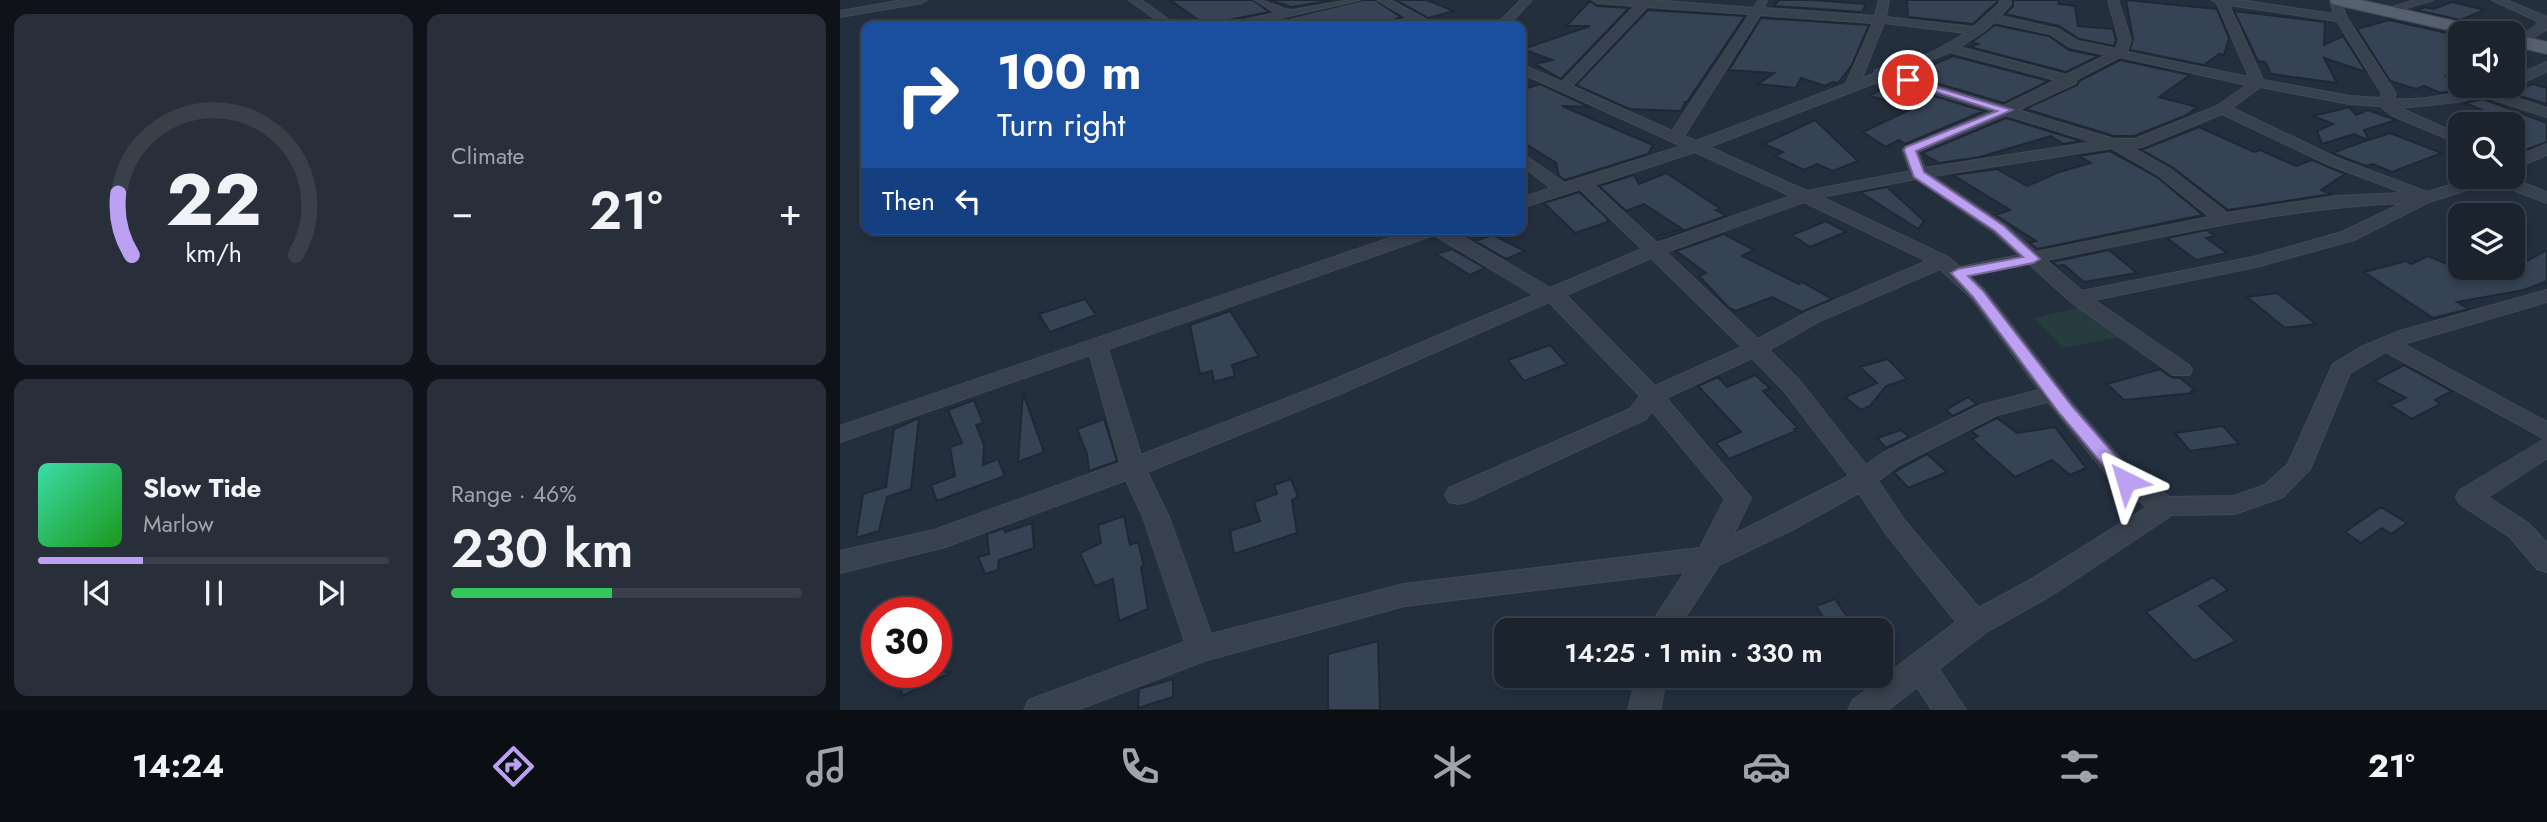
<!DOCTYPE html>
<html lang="en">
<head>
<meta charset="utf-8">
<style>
  :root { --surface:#1b232e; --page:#282f3a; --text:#f1f3f6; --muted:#a0a4aa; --line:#39404a; --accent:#bca0f2 }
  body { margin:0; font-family:Jost,sans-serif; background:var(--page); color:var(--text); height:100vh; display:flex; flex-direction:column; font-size:26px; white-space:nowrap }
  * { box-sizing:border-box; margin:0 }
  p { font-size:23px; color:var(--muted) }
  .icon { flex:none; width:38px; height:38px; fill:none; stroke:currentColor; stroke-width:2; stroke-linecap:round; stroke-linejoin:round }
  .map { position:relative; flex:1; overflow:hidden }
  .drawer { display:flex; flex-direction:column; gap:14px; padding:14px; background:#0f1319; width:840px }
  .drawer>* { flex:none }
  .top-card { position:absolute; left:21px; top:21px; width:665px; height:214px; border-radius:14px; box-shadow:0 4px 10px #0003,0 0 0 2px var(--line); background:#1a4fa0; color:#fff; overflow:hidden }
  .fabs { position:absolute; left:1608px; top:21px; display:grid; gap:14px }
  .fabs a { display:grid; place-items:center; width:77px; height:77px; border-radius:14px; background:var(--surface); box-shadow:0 4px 10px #0003,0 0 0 2px var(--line); font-size:35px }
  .speed { position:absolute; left:21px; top:597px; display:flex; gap:14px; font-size:35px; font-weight:700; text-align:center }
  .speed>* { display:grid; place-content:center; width:91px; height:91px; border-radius:50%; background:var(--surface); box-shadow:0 4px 10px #0003,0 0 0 2px var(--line); line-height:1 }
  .speed .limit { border:10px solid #d22; background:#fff; color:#111 }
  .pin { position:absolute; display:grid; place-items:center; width:60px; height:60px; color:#fff; margin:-30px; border:4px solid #fff; border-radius:50%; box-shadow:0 2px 7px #0007 }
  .me { position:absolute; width:77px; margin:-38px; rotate:320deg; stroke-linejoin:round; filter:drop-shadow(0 0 5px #0008) }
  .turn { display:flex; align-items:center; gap:24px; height:147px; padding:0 21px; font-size:32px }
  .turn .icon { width:91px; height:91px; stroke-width:2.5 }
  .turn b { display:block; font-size:49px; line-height:60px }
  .then { display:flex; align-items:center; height:66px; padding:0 21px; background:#0003; gap:14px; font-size:26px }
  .big { font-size:52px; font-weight:600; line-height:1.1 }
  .drawer .tile { flex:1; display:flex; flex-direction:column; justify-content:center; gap:10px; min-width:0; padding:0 24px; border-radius:14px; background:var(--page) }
  .drawer .dial { align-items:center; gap:0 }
  .dial svg { height:182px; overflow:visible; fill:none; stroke:var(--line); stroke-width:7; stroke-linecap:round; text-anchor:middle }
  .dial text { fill:var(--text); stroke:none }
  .song { display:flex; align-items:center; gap:21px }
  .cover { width:84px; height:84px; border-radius:10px; background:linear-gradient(135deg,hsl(160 70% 55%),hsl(120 70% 35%)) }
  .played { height:7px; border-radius:4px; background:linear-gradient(90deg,var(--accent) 30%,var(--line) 30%) }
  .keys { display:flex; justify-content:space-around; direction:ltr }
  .heat { display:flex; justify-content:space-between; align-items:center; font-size:38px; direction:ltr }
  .charge { height:10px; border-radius:5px; background:linear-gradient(90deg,#34c759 46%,var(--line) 0) }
  .drawer .tiles { flex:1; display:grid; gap:14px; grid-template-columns:repeat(2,1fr) }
  .trip { position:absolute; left:654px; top:618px; width:399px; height:70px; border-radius:14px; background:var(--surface); box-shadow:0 4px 10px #0003,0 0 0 2px var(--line); font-weight:600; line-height:70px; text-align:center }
  .menu { display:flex; height:112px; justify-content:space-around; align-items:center; background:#0b0e12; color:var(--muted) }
  .menu .icon { width:49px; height:49px }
  .menu .on { color:var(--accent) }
  .menu b { font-size:32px; color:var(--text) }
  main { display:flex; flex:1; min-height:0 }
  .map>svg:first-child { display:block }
  .green { fill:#263c3f }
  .building { fill:#364354; stroke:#1f2835; stroke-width:2 }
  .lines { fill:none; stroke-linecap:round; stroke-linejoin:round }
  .minor-casing { stroke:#414a57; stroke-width:2 }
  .primary-casing { stroke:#414a57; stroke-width:2 }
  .minor { fill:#38414e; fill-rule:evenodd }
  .primary { fill:#56606e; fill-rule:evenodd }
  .route { fill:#bca0f2; stroke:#7a689d; stroke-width:2 }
</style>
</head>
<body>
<main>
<section class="drawer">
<div class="tiles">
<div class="tile dial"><svg viewBox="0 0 100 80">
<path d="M14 69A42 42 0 1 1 86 69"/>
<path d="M14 69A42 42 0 0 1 8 42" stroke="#bca0f2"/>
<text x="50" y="56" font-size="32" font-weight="700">22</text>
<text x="50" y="72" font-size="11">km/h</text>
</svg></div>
<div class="tile"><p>Climate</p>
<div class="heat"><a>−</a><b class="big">21°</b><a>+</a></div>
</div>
<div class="tile">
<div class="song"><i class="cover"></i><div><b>Slow Tide</b><p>Marlow</p></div></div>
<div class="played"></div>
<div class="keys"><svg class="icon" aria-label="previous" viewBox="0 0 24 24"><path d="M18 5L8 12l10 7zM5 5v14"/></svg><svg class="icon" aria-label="pause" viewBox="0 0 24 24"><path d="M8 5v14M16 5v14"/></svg><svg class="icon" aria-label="next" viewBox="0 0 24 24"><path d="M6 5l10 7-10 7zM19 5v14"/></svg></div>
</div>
<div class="tile"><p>Range · 46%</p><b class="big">230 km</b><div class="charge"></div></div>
</div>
</section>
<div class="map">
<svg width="1707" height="710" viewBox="0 0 1707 710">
  <rect width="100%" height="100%" fill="#242f3e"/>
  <path class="green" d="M1242,307l43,29 -62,12 -29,-30z"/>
  <path class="building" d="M330,0h83l16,12 -45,9 -4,5h-13z
    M429,0h64l-41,7z
    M523,0h12l26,17 -22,9h-124z
    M556,0h31l27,11 -26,7z
    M939,0h34l53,4 -4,8 -88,-6z
    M1067,0h90v2l-24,22 -65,-7z
    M1173,0h46l-1,4 17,2 3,20 35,3 3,11 -2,6 -35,-7 -20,-13 -54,-12 8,-8z
    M1286,0l91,9 12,29 -5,17 -5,-1 -15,11 -74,-15 3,-11z
    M750,1l7,5 32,2 -68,71 -26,-15 17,-4 -29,-11 67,-23h-24z
    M1612,2l33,8 -25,10 -44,-10 9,-3 8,2z
    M808,10l97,6 -58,86h-2l-4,9 -52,-2 -53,-24z
    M1394,11l91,11 -1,23 19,-9 23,36 -42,-14 13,25 -66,-9 -6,-12 -7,-1z
    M921,18l108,7 -17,40 -14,18 -5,-1 -8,4 -24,-8 -5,10 -38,-4 16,-11 -45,-3z
    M1549,20l71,16v22l-14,18 14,5v5h18l-37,7 -17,-7 -8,3 -26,-8 -33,-52z
    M1155,25l54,11 20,14 30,6 -33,16 -96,-25 8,-3 -6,-2z
    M1113,56l96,25 -45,22 -96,-28z
    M1280,60l70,15 -31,22 38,10 -10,8 -53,21h-20l-89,-27 52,-24 2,-4z
    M1051,83l93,28 -79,33 -6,-4 -13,7 -23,-15 50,-24 -43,-12z
    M700,84l50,23 -28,-1 91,39 -5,9 -83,26 -6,-4 -3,-13 -35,-22v-51z
    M1692,84l15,4v16l-42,-12 8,1z
    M1643,99l64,24v19l-22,8 -12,-4v-34l-16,4 -32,-13z
    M1509,107l7,8 12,-5 28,10 -32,10 5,10 21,-7 52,20 -50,19 -19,-8 -7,2 -34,-13 36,-13 -14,-6 -32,10 -5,-13 16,-7 -20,-8z
    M1166,118l75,23 -18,3 -12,-8 -71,21 -41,6 -17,-10z
    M975,120l43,41 -25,10 -16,-7 -13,6 -29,-14 8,-4 -19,-8z
    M1359,127l55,25 6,-2 36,16 16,-6 33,14 -24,16 10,4 -103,16 -56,-43 -31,-17z
    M1270,151l47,26 46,38 -166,34 -7,-6 6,-2 -41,-26 15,-5 -57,-35 44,-6 30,17 32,-14 32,-9 -12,-7z
    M826,173l55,36 -5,1 10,6 -66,23 -3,-2 25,-8 -38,-25 -18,7 -27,-25 35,-11 5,9z
    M1047,187l37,34 -6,8 -58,-37z
    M739,192l28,26 1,4 -33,11 -31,-30z
    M986,221l20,11 -36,15 -18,-12z
    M1366,230l9,6 -9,2 21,15 -31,7 -29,-22z
    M884,234l30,16 -12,6 57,28 3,-2 30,17 -30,13 -30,-15 -36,14 -7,-3 -30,-32 7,-3 -30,-22z
    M653,235l32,16 -19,8 -31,-18z
    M612,249l33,19 -15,7 -34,-21z
    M1269,250l28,23 -53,9 -20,-17 -7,1 -5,-4z
    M1707,250v31l-23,9 -67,12 12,7 -36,9 -69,-46 42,-11 5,3 17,-8 49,21 15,-4 7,3z
    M1437,293l39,31 -31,4 -38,-31z
    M245,299l11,16 -46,17 -11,-18z
    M390,311l29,45 -27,9 3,11 -21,6 -2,-11 -12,3 -10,-49z
    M710,345l17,19 -43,17 -16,-21z
    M1048,359l19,20 -21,7 -16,20 -9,4 -16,-13 32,-14 -17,-16z
    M1564,365l48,26 -17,9 5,4 -28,15 -22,-14 16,-7 -32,-17z
    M1320,369l11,8 9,1 15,12 -4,1 2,2 -69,7 -17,-16z
    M915,375l15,13 -7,3 35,37 -4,1 2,2 -67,28 -13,-16 25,-11 -43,-46 20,-9 9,10z
    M183,393l21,59 -26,10z
    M1128,397l9,7 -24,12 -7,-6z
    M134,400l9,23 -7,2 8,20 -1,20 15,-6 7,17 -68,25 -6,-16 24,-9 -5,-29 12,-4 -14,-33z
    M79,418l-8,71 -24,8 -8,34 -23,7 7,-44 23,-7 8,-58z
    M1157,418l20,15 38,-6 31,41 -16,7 -18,-15 -37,17 -43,-38 6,-3 -7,-5z
    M264,419l13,42 -28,10 -2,-17 -10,-25z
    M1383,426l16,18 -49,7 -15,-18z
    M1061,430l8,7 -23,11 -9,-10z
    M1087,454l20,18 -39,16 -14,-16z
    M451,479l7,18 -6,3 5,33 -63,21 -4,-23 30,-10 -6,-19 23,-8 -3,-9z
    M1541,507l26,16 -16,11 -9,-6 -21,15 -16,-11z
    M284,516l6,29 8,-3 6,24 -3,1 7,42 -29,12 -6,-42 -18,7 -15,-33 21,-10 -3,-18z
    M192,523l2,25 -35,12 -1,10 -13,4 -7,-17 11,-3 -2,-20 17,-6 1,4z
    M1373,577l15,13 -29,16 37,35 -42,20 -48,-49z
    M995,599l15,22 -19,8 -15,-23z
    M538,641l2,69h-52v-56z
    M68,672h44l-50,24 -3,-20z
    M333,679v18l-35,11 1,-19z"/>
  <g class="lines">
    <defs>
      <path id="minor" d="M63,0h24l-5,3 -82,14v-6z
        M289,0h12l37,26h-13z
        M415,0c15,0 27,11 37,10 24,-3 45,-10 68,-10l-116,26h-21l2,-2 51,-11z
        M537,0h13l48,26h-14l-7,-4 -35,4 26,-8z
        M681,0h11l-25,26h-12z
        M752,0h60l102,8 5,-8h8l-3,8 111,8 4,-16h10l-3,17 88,10 26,-24v-3h10l1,4 -11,12 58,13 20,12 38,8 3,-9 -11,-40h10l13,40 -4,12 122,25 -32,-74 -5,-3h27l95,14 -4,-14h10l7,18 49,76 -3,5c40,3 79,-13 118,-13l-13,6 49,16v9l-64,-21 -26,6 -57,6 60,27v9l-67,-28 -13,-10 -30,-2 -90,-17 -28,21 105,50 90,34 50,-15h30l40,15v11l-55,-21 -63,20 -75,38 -98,27 -162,33 95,65 3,5 -3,5h-16l-102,-73 -42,-38 -59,12 15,14 89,115 61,70 35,22 64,-1 31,-11 23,-21 45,-100 28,-17 39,-16 147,-41v12l-144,42 144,78v36l-59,39 40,26 19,20v29l-10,-3 -27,-32 -50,-33 -4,-7 4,-7 85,-51 -159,-87 -36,21 -40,96 -27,28 -48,17 -63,1 -120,80 -67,38 -46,36 27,41h-34l-15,-23 -29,23h-40l5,-10 103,-78 -69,-87 -28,-42 -63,35 -77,37 -42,65h-30l38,-58 -281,34 -200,55 -127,49h-53l5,-10 156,-58 -42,-125 -17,-37 -181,67 -105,26v-22l94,-21 186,-67 -30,-108 -250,87v-16l576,-197h34l100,59 92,-39 -62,-60 -59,19v-10l30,-10 -30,-23v-12l44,30 117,-37 -161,-73v-9l41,18 73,-76 -38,-3zM1389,5l108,16 45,73 -2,4 -30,-2 -87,-16zM807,7l103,7 -78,117 -100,-45zM920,15l113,8 -27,61 -150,57 -12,-5zM1154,22l56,12 20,13 37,8 -41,20 -107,-28 23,-14zM1044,23l82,10c-27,17 -60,33 -91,37l-1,4 -12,4zM1110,52l106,28 -52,26 -107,-32zM1280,57l127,28 -30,21 -82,33h-21l-96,-29 58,-27 1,-4zM1045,79l107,32 -87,36 -3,3 8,21 -103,20 -98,-44zM1382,114l105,50 77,29 -68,3 -109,17 -57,-44 -37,-21 9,-1zM1166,115l87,27 -168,26 -7,-16zM1271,148l47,27 52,42 -174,35 -30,-27 -73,-49zM855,152l96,44 -134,47 -63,-58zM1076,179l78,54 25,22 -59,12 -12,-10 -127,-60zM964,202l123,59 -119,51 -50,27 -92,-87zM1563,203l-61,29 -89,25 -171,34 -36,-31c120,-24 235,-52 357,-57zM594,235l100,60 -208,88 -185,72 -33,-106zM811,258l91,89 -87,39 -89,-91zM1100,269l31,29 68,92 -58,15 -98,48 -17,12 -66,-84 -31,-31 53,-30zM709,302l91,94 -10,13 -181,79 -4,7 4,7 9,2 9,-2 179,-83 6,-8 73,88 -25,49 -296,36 -193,50 -42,-117 -22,-45 195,-79zM912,358l32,33 65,85 -116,59 18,-37 -85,-100zM1208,402l69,85 30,20 -115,72 -53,29 -74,-87 -27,-40 21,-16 98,-50z
        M1575,0h18l-47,14 -6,-3z
        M1652,0h14l41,17v12l-24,15h-8v-6l21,-12 1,-5z
        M1707,62v9l-29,14 -5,1h-1l1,-9z
        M1707,144v11l-34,14v-11z
        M797,676h30l-7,34h-32z"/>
      <path id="primary" d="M1490,0h31l130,29 2,4h-32l-129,-29z
        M1673,34l34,8v12l-34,-8z"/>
    </defs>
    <use href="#minor" class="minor-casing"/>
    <use href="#primary" class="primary-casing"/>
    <use href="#minor" class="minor"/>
    <use href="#primary" class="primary"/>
  </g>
  <path class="route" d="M1065,78l107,32 -96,41 8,21 80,54 36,33 -7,4 -65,13 15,15 89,115 61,70 3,5 -3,4h-13l-60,-71 -87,-117 -22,-24 7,-4 65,-12 -28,-26 -81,-54 -10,-27 2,-3 91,-36 -92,-29z"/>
</svg>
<div class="fabs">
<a><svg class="icon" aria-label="sound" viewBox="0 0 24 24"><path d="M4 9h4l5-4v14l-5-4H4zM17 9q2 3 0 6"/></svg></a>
<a><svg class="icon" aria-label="search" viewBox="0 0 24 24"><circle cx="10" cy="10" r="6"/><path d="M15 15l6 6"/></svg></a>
<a><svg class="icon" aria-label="layers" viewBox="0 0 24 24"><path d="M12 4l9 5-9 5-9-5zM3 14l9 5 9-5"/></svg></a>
</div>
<div class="speed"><div class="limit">30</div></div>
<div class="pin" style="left:1068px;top:80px;background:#d93025"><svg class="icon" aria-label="arrive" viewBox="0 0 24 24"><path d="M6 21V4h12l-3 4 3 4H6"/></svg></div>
<svg class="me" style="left:1286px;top:481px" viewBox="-20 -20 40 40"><path d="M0-17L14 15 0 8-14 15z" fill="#bca0f2" stroke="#fff" stroke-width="4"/></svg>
<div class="trip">14:25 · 1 min · 330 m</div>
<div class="top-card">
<div class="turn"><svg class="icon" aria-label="right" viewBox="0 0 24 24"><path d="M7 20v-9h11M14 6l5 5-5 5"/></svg><div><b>100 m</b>Turn right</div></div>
<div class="then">Then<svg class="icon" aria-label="left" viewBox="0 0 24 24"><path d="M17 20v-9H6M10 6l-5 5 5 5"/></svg></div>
</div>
</div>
</main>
<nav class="menu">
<b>14:24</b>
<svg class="icon on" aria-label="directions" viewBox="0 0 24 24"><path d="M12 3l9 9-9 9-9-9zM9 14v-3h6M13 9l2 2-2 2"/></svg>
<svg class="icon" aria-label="music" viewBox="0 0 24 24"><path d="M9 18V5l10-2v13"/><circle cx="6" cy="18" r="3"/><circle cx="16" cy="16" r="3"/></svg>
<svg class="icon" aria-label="phone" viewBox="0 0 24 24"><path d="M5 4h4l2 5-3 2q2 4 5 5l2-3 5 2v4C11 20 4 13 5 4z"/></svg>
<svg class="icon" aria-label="climate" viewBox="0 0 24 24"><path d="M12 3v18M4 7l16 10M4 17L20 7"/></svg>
<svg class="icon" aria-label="car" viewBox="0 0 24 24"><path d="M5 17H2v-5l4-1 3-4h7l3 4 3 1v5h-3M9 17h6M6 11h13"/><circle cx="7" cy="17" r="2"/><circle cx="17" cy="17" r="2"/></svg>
<svg class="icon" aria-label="filters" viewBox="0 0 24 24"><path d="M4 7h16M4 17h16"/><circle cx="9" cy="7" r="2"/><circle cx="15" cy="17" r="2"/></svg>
<b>21°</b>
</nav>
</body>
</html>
